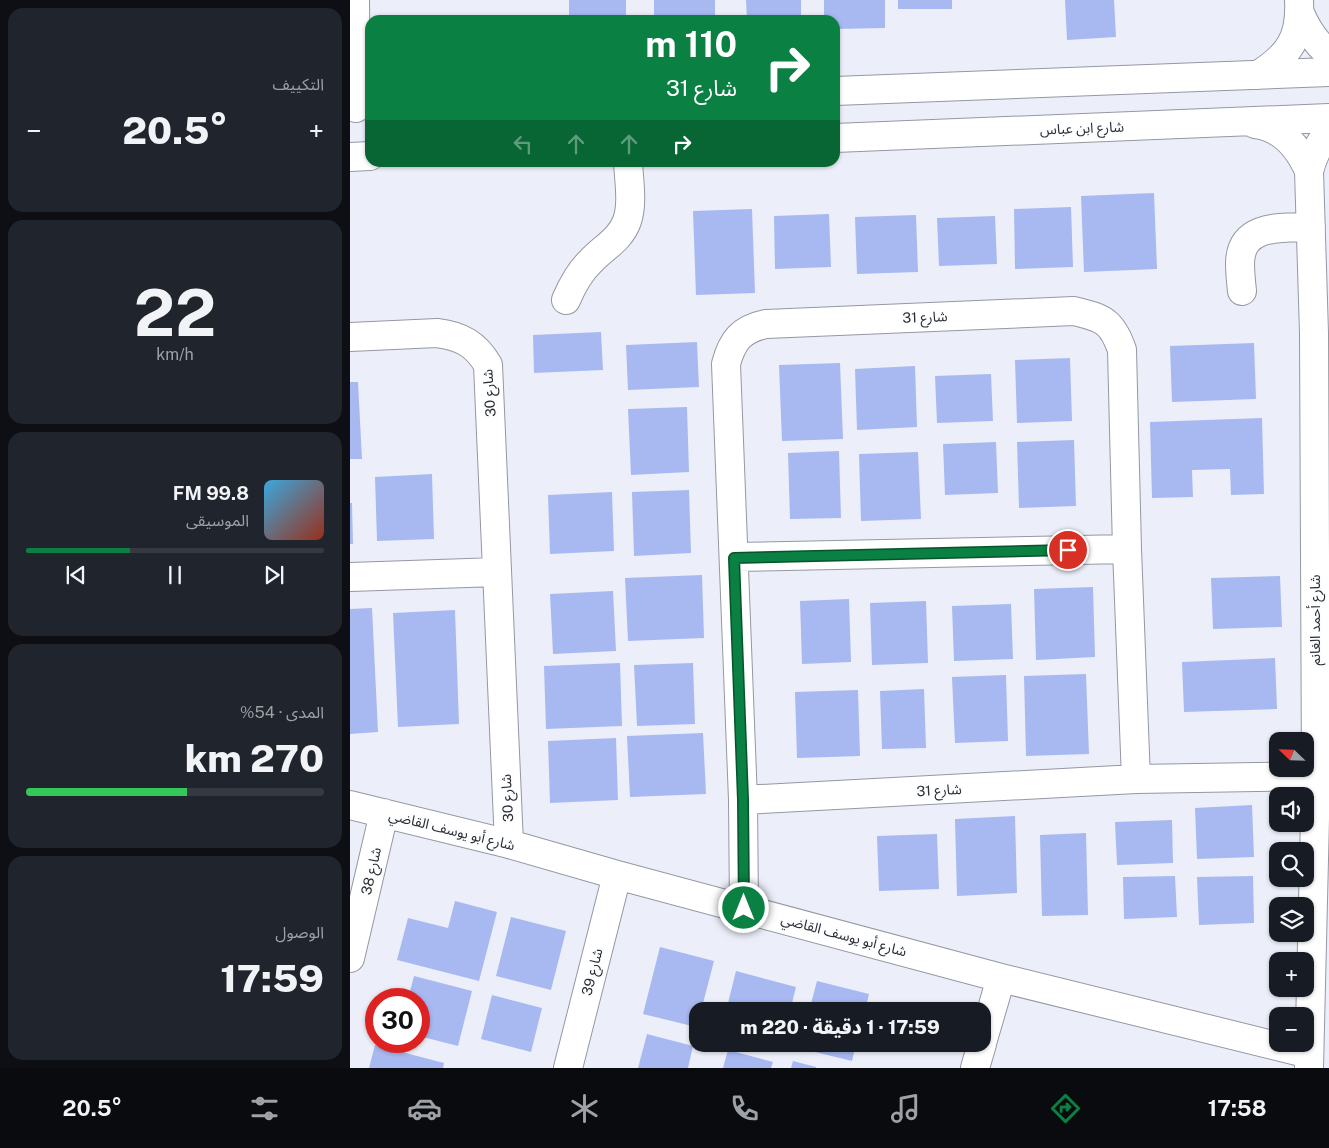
<!DOCTYPE html>
<html lang="ar">
<head>
<meta charset="utf-8">
<style>
  :root { --surface:#171b24; --page:#20242c; --text:#f1f3f6; --muted:#9ea1a6; --line:#363941; --accent:#0b8043 }
  body { margin:0; font-family:"Public Sans","Noto Sans Arabic",sans-serif; background:var(--page); color:var(--text); direction:rtl; height:100vh; display:flex; flex-direction:column; font-size:19px; white-space:nowrap }
  * { box-sizing:border-box; margin:0 }
  p { font-size:16px; color:var(--muted) }
  .icon { flex:none; width:28px; height:28px; fill:none; stroke:currentColor; stroke-width:2; stroke-linecap:round; stroke-linejoin:round }
  .map { position:relative; flex:1; overflow:hidden; direction:ltr }
  .details { display:flex; flex-direction:column; gap:8px; padding:8px; background:#0d0f14; width:350px }
  .details>* { flex:none }
  .top-card { position:absolute; left:15px; top:15px; width:475px; height:152px; border-radius:15px; box-shadow:0 1px 4px #0004; direction:rtl; background:#0b8043; color:#fff; overflow:hidden }
  .needle { width:32px; rotate:293deg }
  .controls { position:absolute; left:919px; top:732px; display:grid; gap:10px }
  .controls a { display:grid; place-items:center; width:45px; height:45px; border-radius:10px; background:var(--surface); box-shadow:0 1px 4px #0004; font-size:25px }
  .speed { position:absolute; left:15px; top:988px; display:flex; gap:10px; font-size:25px; font-weight:700; text-align:center }
  .speed>* { display:grid; place-content:center; width:65px; height:65px; border-radius:50%; background:var(--surface); box-shadow:0 1px 4px #0004; line-height:1 }
  .speed .limit { border:8px solid #d22; background:#fff; color:#111 }
  .pin { position:absolute; display:grid; place-items:center; width:42px; height:42px; color:#fff; margin:-21px; border:2px solid #fff; border-radius:50%; box-shadow:0 1px 5px #0007 }
  .me { position:absolute; width:55px; margin:-28px; rotate:0deg; stroke-linejoin:round; filter:drop-shadow(0 0 4px #0008) }
  .turn { display:flex; align-items:center; gap:18px; height:105px; padding:0 20px; font-size:22px }
  .turn .icon { width:65px; height:65px; stroke-width:2.5 }
  .turn b { display:block; font-size:35px; line-height:42px }
  .lanes { display:flex; align-items:center; height:48px; padding:0 20px; background:#0003; justify-content:center; gap:25px; direction:ltr }
  .lanes .off { opacity:.35 }
  .big { font-size:38px; font-weight:800; line-height:1.1 }
  .details .card { flex:1; display:flex; flex-direction:column; justify-content:center; gap:8px; min-width:0; padding:0 18px; border-radius:15px; background:var(--page) }
  .details .dial { align-items:center; gap:0 }
  .dial b { font-size:65px; line-height:1 }
  .song { display:flex; align-items:center; gap:15px }
  .cover { width:60px; height:60px; border-radius:8px; background:linear-gradient(135deg,hsl(200 70% 55%),hsl(10 70% 35%)) }
  .played { height:5px; border-radius:2px; background:linear-gradient(90deg,var(--accent) 35%,var(--line) 35%) }
  .keys { display:flex; justify-content:space-around; direction:ltr }
  .heat { display:flex; justify-content:space-between; align-items:center; font-size:28px; direction:ltr }
  .charge { height:8px; border-radius:4px; background:linear-gradient(90deg,#34c759 54%,var(--line) 0) }
  .trip { position:absolute; left:339px; top:1002px; width:302px; height:50px; border-radius:15px; background:var(--surface); box-shadow:0 1px 4px #0004; font-weight:800; line-height:50px; text-align:center; direction:rtl }
  .menu { display:flex; height:80px; justify-content:space-around; align-items:center; background:#090b0e; color:var(--muted) }
  .menu .icon { width:35px; height:35px }
  .menu .active { color:var(--accent) }
  .menu b { font-size:22px; color:var(--text) }
  main { display:flex; flex:1; min-height:0 }
  .map>svg:first-child { display:block }
  .building { fill:#a7b9f0 }
  .lines { fill:none; stroke-linecap:round; stroke-linejoin:round }
  .minor-casing { stroke:#9498a1; stroke-width:30 }
  .minor { stroke:#fff; stroke-width:28 }
  .route-casing { stroke:#07532c; stroke-width:12 }
  .route { stroke:#0b8043; stroke-width:9 }
  .labels { text-anchor:middle; dominant-baseline:central; stroke-width:5; stroke-linejoin:round; paint-order:stroke }
  .street-label { font-size:14px; fill:#2b2c30; stroke:#fcfdff }
</style>
</head>
<body>
<main>
<div class="map">
<svg width="979" height="1068" viewBox="0 0 979 1068">
  <rect width="100%" height="100%" fill="#eceff9"/>
  <path class="building" d="M219,0h57v20h-57z
    M304,0h61v20h-61z
    M396,0h55v20h-54z
    M474,0h61v28l-50,1v-9h-11z
    M548,0h54v9h-54z
    M715,0h49l2,37 -49,3z
    M804,193l3,76 -73,3 -3,-76z
    M721,207l2,60 -58,2 -1,-60z
    M402,209l3,84 -59,2 -3,-84z
    M479,214l2,53 -56,2 -1,-53z
    M566,215l2,57 -61,2 -2,-57z
    M645,216l2,48 -58,2 -2,-48z
    M251,332l2,38 -69,3 -1,-38z
    M347,342l2,45 -71,3 -2,-45z
    M904,343l2,56 -84,3 -2,-56z
    M720,358l2,63 -55,2 -2,-63z
    M490,363l3,76 -61,2 -3,-76z
    M565,366l2,61 -60,3 -2,-61z
    M641,374l2,47 -56,2 -2,-47z
    M0,382h8l4,77h-12z
    M337,407l2,65 -58,3 -3,-66z
    M912,418l2,76 -33,1 -1,-26 -38,1 1,27 -41,1 -2,-76z
    M724,440l2,66 -57,2 -2,-66z
    M646,442l2,51 -53,2 -2,-51z
    M489,451l2,67 -51,1 -2,-66z
    M568,452l3,67 -60,2 -2,-67z
    M82,474l2,65 -57,2 -2,-64z
    M339,490l2,63 -57,3 -2,-64z
    M262,492l2,59 -64,3 -2,-59z
    M0,503h2l1,41h-3z
    M352,575l2,63 -76,3 -3,-63z
    M930,576l2,51 -69,2 -2,-51z
    M743,587l2,70 -59,3 -2,-71z
    M263,591l3,60 -63,3 -3,-60z
    M499,599l2,63 -49,2 -2,-63z
    M576,601l2,62 -56,2 -2,-62z
    M661,604l2,55 -59,2 -2,-55z
    M22,608l6,124 -28,2v-125z
    M105,610l4,114 -61,3 -5,-114z
    M925,658l2,51 -93,3 -2,-50z
    M270,663l2,63 -76,3 -2,-63z
    M343,663l2,61 -58,2 -3,-61z
    M736,674l3,80 -63,2 -2,-80z
    M656,675l2,66 -53,2 -3,-66z
    M574,689l2,59 -44,1 -2,-58z
    M508,690l2,66 -63,2 -2,-66z
    M353,733l3,61 -76,3 -3,-61z
    M266,738l2,62 -68,3 -2,-62z
    M902,805l2,52 -57,2 -2,-51z
    M665,816l2,77 -60,3 -2,-77z
    M822,820l1,43 -56,2 -2,-43z
    M736,833l2,82 -46,1 -2,-81z
    M587,834l2,55 -60,2 -2,-55z
    M825,876l2,41 -53,2 -1,-42z
    M903,876l1,47 -55,2 -2,-48z
    M105,901l42,11 -18,69 -82,-21 11,-42 40,10z
    M161,917l55,14 -15,59 -55,-14z
    M310,947l54,14 -13,50h-3l-2,16 -53,-13z
    M386,971l60,16 -6,24h-64z
    M64,976l58,15 -14,55 -39,-10v-37h-11z
    M467,981l52,13 -4,17h-56z
    M142,995l50,13 -11,44 -50,-13z
    M297,1034l46,12 -5,22h-50z
    M450,1044h56l-4,17 -53,-13z
    M25,1045l69,18 -1,5h-74z
    M378,1050l45,12 -2,6h-48z
    M443,1061l23,6v1h-25z"/>
  <g class="lines">
    <defs>
      <path id="minor" d="M5,0l1,108
        M950,13c7,17 15,29 29,41
        M908,75c32,-20 43,-38 41,-75
        M485,91l494,-19
        M905,124c27,3 44,24 54,47
        M485,138l494,-20
        M0,157l20,-1
        M892,291c-1,-9 -2,-19 -2,-28 1,-40 43,-35 71,-36
        M216,300c6,-14 13,-28 25,-39 13,-14 29,-21 36,-40 6,-17 2,-40 1,-59
        M0,337l87,-4c24,3 39,11 51,32l21,479
        M384,557l393,-8
        M0,577l147,-5
        M393,800l393,-21 180,-3
        M0,805l159,39 108,31 384,103 308,76
        M394,908l-1,-108 -17,-436c6,-23 15,-35 40,-40l308,-13c29,7 38,10 48,39l5,199 9,230
        M0,958l34,-145
        M632,1043l19,-65
        M218,1068l49,-193
        M625,1068l7,-24
        M959,1068l7,-292 -2,-443 -5,-162c4,-14 9,-28 20,-38"/>
    </defs>
    <use href="#minor" class="minor-casing"/>
    <use href="#minor" class="minor"/>
  </g>
  <g class="lines">
    <defs>
      <path id="route" d="M394,908l-1,-108 -9,-242 334,-8"/>
    </defs>
    <use href="#route" class="route-casing"/>
    <use href="#route" class="route"/>
  </g>
  <g class="labels">
    <g class="street-label">
      <text transform="translate(732 128) rotate(-2)">شارع ابن عباس</text>
      <text transform="translate(575 317) rotate(-2)">شارع 31</text>
      <text transform="translate(139 393) rotate(-94)">شارع 30</text>
      <text transform="translate(965 620) rotate(-90)">شارع أحمد الغانم</text>
      <text transform="translate(589 790) rotate(-3)">شارع 31</text>
      <text transform="translate(157 798) rotate(-93)">شارع 30</text>
      <text transform="translate(102 830) rotate(14)">شارع أبو يوسف القاضي</text>
      <text transform="translate(21 871) rotate(-77)">شارع 38</text>
      <text transform="translate(494 935) rotate(15)">شارع أبو يوسف القاضي</text>
      <text transform="translate(242 972) rotate(-76)">شارع 39</text>
    </g>
  </g>
</svg>
<div class="controls">
<a><svg class="needle" viewBox="-14 -14 28 28"><path d="M0-13l5 13h-10z" fill="#e53935"/><path d="M0 13l5-13h-10z" fill="#9ea1a6"/></svg></a>
<a><svg class="icon" aria-label="sound" viewBox="0 0 24 24"><path d="M4 9h4l5-4v14l-5-4H4zM17 9q2 3 0 6"/></svg></a>
<a><svg class="icon" aria-label="search" viewBox="0 0 24 24"><circle cx="10" cy="10" r="6"/><path d="M15 15l6 6"/></svg></a>
<a><svg class="icon" aria-label="layers" viewBox="0 0 24 24"><path d="M12 4l9 5-9 5-9-5zM3 14l9 5 9-5"/></svg></a>
<a>+</a>
<a>−</a>
</div>
<div class="speed"><div class="limit">30</div></div>
<div class="pin" style="left:718px;top:550px;background:#d93025"><svg class="icon" aria-label="arrive" viewBox="0 0 24 24"><path d="M6 21V4h12l-3 4 3 4H6"/></svg></div>
<svg class="me" style="left:394px;top:908px" viewBox="-20 -20 40 40"><circle r="17" fill="#0b8043" stroke="#fff" stroke-width="3"/><path d="M0-11L8 9 0 5-8 9z" fill="#fff"/></svg>
<div class="trip">17:59 · 1 دقيقة · 220 m</div>
<div class="top-card">
<div class="turn"><svg class="icon" aria-label="right" viewBox="0 0 24 24"><path d="M7 20v-9h11M14 6l5 5-5 5"/></svg><div><b>110 m</b>شارع 31</div></div>
<div class="lanes"><svg class="icon off" aria-label="left" viewBox="0 0 24 24"><path d="M17 20v-9H6M10 6l-5 5 5 5"/></svg><svg class="icon off" aria-label="ahead" viewBox="0 0 24 24"><path d="M12 20V5M6 11l6-6 6 6"/></svg><svg class="icon off" aria-label="ahead" viewBox="0 0 24 24"><path d="M12 20V5M6 11l6-6 6 6"/></svg><svg class="icon" aria-label="right" viewBox="0 0 24 24"><path d="M7 20v-9h11M14 6l5 5-5 5"/></svg></div>
</div>
</div>
<section class="details">
<div class="card"><p>التكييف</p>
<div class="heat"><a>−</a><b class="big">20.5°</b><a>+</a></div>
</div>
<div class="card dial"><b>22</b><p>km/h</p></div>
<div class="card">
<div class="song"><i class="cover"></i><div><b>99.8 FM</b><p>الموسيقى</p></div></div>
<div class="played"></div>
<div class="keys"><svg class="icon" aria-label="previous" viewBox="0 0 24 24"><path d="M18 5L8 12l10 7zM5 5v14"/></svg><svg class="icon" aria-label="pause" viewBox="0 0 24 24"><path d="M8 5v14M16 5v14"/></svg><svg class="icon" aria-label="next" viewBox="0 0 24 24"><path d="M6 5l10 7-10 7zM19 5v14"/></svg></div>
</div>
<div class="card"><p>المدى · 54%</p><b class="big">270 km</b><div class="charge"></div></div>
<div class="card"><p>الوصول</p><b class="big">17:59</b></div>
</section>
</main>
<nav class="menu">
<b>17:58</b>
<svg class="icon active" aria-label="directions" viewBox="0 0 24 24"><path d="M12 3l9 9-9 9-9-9zM9 14v-3h6M13 9l2 2-2 2"/></svg>
<svg class="icon" aria-label="music" viewBox="0 0 24 24"><path d="M9 18V5l10-2v13"/><circle cx="6" cy="18" r="3"/><circle cx="16" cy="16" r="3"/></svg>
<svg class="icon" aria-label="phone" viewBox="0 0 24 24"><path d="M5 4h4l2 5-3 2q2 4 5 5l2-3 5 2v4C11 20 4 13 5 4z"/></svg>
<svg class="icon" aria-label="climate" viewBox="0 0 24 24"><path d="M12 3v18M4 7l16 10M4 17L20 7"/></svg>
<svg class="icon" aria-label="car" viewBox="0 0 24 24"><path d="M5 17H2v-5l4-1 3-4h7l3 4 3 1v5h-3M9 17h6M6 11h13"/><circle cx="7" cy="17" r="2"/><circle cx="17" cy="17" r="2"/></svg>
<svg class="icon" aria-label="filters" viewBox="0 0 24 24"><path d="M4 7h16M4 17h16"/><circle cx="9" cy="7" r="2"/><circle cx="15" cy="17" r="2"/></svg>
<b>20.5°</b>
</nav>
</body>
</html>
